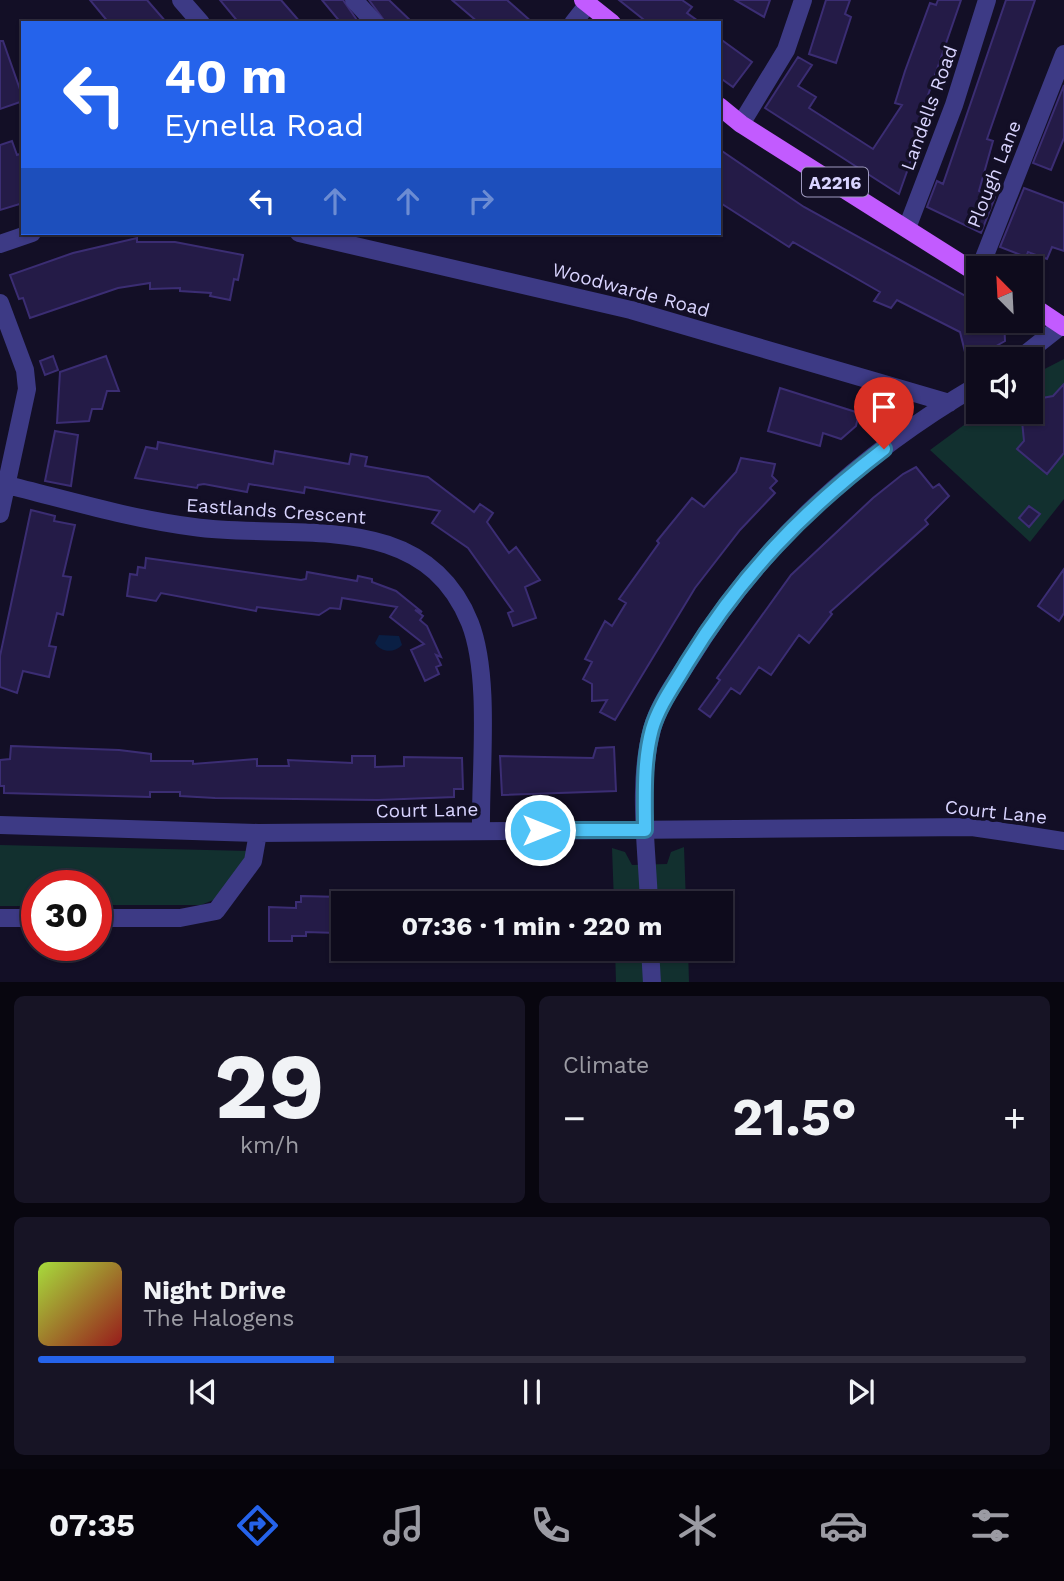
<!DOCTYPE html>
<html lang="en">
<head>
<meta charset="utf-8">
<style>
  :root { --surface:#0e0b1c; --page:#171425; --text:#f1f3f6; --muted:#9b9ba3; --line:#2e2b3b; --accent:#2563eb }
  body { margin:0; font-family:"Work Sans",sans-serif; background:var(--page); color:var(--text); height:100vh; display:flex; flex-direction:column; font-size:26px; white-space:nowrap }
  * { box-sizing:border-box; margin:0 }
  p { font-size:23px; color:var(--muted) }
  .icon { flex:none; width:38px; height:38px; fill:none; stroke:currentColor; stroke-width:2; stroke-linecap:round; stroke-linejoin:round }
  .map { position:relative; height:982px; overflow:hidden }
  .sheet { display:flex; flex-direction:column; gap:14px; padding:14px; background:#08060f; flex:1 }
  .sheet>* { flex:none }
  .guide { position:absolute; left:21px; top:21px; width:700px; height:214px; border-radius:0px; box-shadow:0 2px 5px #0004,0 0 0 2px var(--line); background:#2563eb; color:#fff; overflow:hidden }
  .needle { width:46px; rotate:336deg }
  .buttons { position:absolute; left:966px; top:256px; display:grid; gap:14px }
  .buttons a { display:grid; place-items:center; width:77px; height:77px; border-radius:0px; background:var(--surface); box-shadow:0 2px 5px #0004,0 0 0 2px var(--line); font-size:35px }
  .speed { position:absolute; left:21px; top:870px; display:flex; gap:14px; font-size:35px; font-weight:700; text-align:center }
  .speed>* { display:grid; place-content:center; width:91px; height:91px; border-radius:50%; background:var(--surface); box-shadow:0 2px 5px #0004,0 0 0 2px var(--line); line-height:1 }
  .speed .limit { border:10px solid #d22; background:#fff; color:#111 }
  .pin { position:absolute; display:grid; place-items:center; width:60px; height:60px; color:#fff; margin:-72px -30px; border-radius:50% 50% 50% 0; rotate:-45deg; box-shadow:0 0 7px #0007 }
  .pin .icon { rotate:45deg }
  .me { position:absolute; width:77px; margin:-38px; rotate:90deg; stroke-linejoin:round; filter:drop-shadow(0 0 5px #0008) }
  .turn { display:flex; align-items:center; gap:24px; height:147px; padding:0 28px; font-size:32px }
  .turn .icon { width:91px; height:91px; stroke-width:2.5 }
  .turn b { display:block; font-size:49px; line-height:60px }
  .lanes { display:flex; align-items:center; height:66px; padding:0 28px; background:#0003; justify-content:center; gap:35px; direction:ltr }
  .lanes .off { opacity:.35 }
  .big { font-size:52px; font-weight:700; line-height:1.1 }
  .sheet .card { flex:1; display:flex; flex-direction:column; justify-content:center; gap:10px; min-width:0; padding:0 24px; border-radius:10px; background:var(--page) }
  .sheet .dial { align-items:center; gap:0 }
  .dial b { font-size:91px; line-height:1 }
  .song { display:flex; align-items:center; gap:21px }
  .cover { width:84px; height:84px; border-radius:10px; background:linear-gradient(135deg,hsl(80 70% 55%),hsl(0 70% 35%)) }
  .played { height:7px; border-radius:4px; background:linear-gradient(90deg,var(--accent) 30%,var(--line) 30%) }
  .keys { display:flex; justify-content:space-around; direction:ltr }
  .heat { display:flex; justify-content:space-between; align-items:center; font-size:38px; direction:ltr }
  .sheet .tiles { flex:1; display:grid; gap:14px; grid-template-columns:1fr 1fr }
  .card:last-child { grid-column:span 2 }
  .trip { position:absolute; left:331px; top:891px; width:402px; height:70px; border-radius:0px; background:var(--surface); box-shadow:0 2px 5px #0004,0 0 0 2px var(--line); font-weight:700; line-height:70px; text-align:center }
  .dock { display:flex; height:112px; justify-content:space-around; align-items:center; background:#06040b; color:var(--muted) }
  .dock .icon { width:49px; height:49px }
  .dock .on { color:var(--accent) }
  .dock b { font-size:32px; color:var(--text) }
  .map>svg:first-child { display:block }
  .green { fill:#12302f }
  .water { fill:#0a1f44 }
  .building { fill:#241b47; stroke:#3b2d73; stroke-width:2 }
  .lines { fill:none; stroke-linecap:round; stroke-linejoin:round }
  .minor { stroke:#3d3a85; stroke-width:18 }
  .major { stroke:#c25bff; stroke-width:18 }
  .route-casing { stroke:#337fa1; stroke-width:18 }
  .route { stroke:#4fc3f7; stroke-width:12 }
  .labels { text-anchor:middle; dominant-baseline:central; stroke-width:7; stroke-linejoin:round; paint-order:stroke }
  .shield { fill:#130f26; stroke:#9e99be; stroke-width:2 }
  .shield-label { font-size:18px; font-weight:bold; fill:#d9d4ff }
  .street-label { font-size:19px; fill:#d9d4ff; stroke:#130f26 }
</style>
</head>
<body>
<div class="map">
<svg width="1064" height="983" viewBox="0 0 1064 983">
  <rect width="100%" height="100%" fill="#130f26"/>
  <path class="green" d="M1064,359v140l-34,43 -100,-92 53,-39h48v-35z
    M0,845l249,6 -26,45 -22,9h-105v-19h-59v20h-37z
    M684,847l2,56h-72l-2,-55 13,4 7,13 35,-1 4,-12z
    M615,949h73l1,33h-73z"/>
  <path class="water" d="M379,635l20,1 3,9c-7,8 -21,8 -27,-2z"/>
  <path class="building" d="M90,0h57l20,23h-58z
    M220,0h61l20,23h-62z
    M322,0h21l16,23h-18z
    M369,0h20l24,23h-27z
    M452,0h55l26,23h-54z
    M619,0h63l10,7 -5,6 14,10h-53z
    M735,0h35l-6,17z
    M826,0h24l-5,14 6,3 -15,46 -27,-9z
    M938,0h23l-45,130 5,2 -22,62 -134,-86 33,-51 14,8 -14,21 18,11 -7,11 64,41 29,-44 -7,-2 10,-32 25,-68 6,2z
    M1006,0h29l-48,139 6,2 -14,50 16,6 -14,36 -54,-26 10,-26 6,3z
    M719,38l33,24 -19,25 -14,-10z
    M0,41h3l20,57v3l-23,8z
    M1064,85v53l-13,32 -18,-7z
    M12,141l5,14 6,-2v50l-23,7v-65z
    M719,149l85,58 169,93 5,3v17h26l1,21 -16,9 -23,6 -6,-24 -63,-32 -6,8 -17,-7 6,-9 -87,-50 -4,5 -70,-45z
    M1024,188l40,15v48l-12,-4 -5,12 -19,-7 -2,5 -26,-10z
    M137,238v4h38l68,13 -5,25 -4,-1 -4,21 -20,-4 1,-3 -31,-2v-3l-30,1v-6l-32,5 -88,30 -7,-20 -4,1 -9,-24 63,-22z
    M53,356l5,14 -13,5 -5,-14z
    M106,356l13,35h-12l-5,18h-10l-3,12 -32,2 3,-51z
    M1064,384v69l-17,21 -30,-25 7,-8 -3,-30h10v-11l22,-4z
    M780,388l79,25 -3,13 -15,13 -18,-6 -3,13 -52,-15z
    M55,431l23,4 -7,51 -26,-5z
    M158,442l115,22 2,-13 74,13 2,-10 16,3 -2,9 63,11 46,35 6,-8 13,9 -6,9 22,31 7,-6 24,33 -15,7 11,31 -23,8 -5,-13 5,-2 -45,-63 -36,-25 8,-12 -135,-24 -1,6 -55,-9 -2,8 -43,-8 -6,1 -1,3 -62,-10 11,-31 11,2z
    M741,458l34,6 -3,12 5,5 -7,7 5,5 -35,37 -45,58 -80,132 -15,-8 7,-12 -15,1v-17l-9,-5 9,-17 -7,-3 20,-38 7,5 14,-23 -7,-4 40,-56 -2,-2 35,-43 12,9 32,-35z
    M916,467l17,21 6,-4 10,12 -24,24 3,4 -98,88 2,2 -23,29 -10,-8 -28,40 -12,-8 -19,27 -9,-6 -21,29 -11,-8 21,-29 -3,-2 74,-103 82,-77 30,-24z
    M1029,506l11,8 -11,13 -10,-9z
    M31,510l24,6 -1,5 21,4 -12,51 8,1 -8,38 -6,-2 -8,33 7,1 -7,30 -26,-6 -6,22 -17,-6v-31z
    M146,558l155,22 5,-1 1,-7 50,9 1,-5 14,3v3l24,9 26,21 -7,-2 8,6 -3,4 7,6 14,31 -5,-2 5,10 -5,2 3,7 -14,7 -14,-31 13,-6 -34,-27 7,-10 -55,-9 -2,11 -10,-1 -11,7 -62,-8 -1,4 -95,-18 -5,8 -29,-5 3,-22 7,1 1,-8 7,1z
    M1064,569v44l-5,8 -21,-15z
    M11,746l108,4 32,4v7h42v3l64,-5v7h32l-1,-6 64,3v-7h23v11l29,-1v-9l58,1 1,31h-9v8l-76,3 -163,-2 -35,-2v-4h-30v5l-146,-4v-7h-4v-26l10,-1z
    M614,747l2,44 -114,4 -2,-39 93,2 3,-10z
    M301,896l42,1v23h-6v13l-31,-1v4h-14v5h-23v-34l27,1v-6h5z"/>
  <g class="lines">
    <path class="minor" d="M181,0l20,23
      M354,0l21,23
      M573,23l15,-19
      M741,124l45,-74 17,-50
      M907,228l47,-123 33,-105
      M299,233l332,77 318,93
      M0,244l32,-11
      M980,268l84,-214
      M0,303l25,67 2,19 -27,125
      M1019,359l43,-34
      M7,485c61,15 124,34 187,42 99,14 229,-21 276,96 21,54 10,148 11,207
      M0,825l258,8 714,-6 92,14
      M649,903c-2,-57 -12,-118 3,-174 7,-25 24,-48 38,-70 70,-115 172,-206 288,-274
      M0,918h37
      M96,918h84l36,-7 37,-50 5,-28
      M650,948l2,35"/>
    <path class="major" d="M583,0l29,23
      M719,106l22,18 237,150
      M1031,305l33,22"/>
  </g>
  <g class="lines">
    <defs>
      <path id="route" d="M540,830h105c0,-34 -2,-68 7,-101 7,-24 23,-45 35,-66 54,-88 116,-152 197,-214"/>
    </defs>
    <use href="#route" class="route-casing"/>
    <use href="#route" class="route"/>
  </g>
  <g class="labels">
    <rect class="shield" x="802" y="167.5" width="66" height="29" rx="5"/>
    <g class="shield-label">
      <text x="835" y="182">A2216</text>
    </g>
    <g class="street-label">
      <text transform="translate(929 108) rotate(-70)">Landells Road</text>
      <text transform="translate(994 174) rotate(-68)">Plough Lane</text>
      <text transform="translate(631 290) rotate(15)">Woodwarde Road</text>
      <text transform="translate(276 511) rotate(4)">Eastlands Crescent</text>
      <text transform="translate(427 810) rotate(-1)">Court Lane</text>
      <text transform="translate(996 812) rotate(6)">Court Lane</text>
    </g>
  </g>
</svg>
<div class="buttons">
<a><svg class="needle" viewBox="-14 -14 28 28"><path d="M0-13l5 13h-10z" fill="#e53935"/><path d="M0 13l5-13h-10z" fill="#9b9ba3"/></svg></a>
<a><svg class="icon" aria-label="sound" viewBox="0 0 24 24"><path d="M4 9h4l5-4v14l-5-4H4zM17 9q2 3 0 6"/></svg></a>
</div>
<div class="speed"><div class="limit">30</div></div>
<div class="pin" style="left:884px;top:449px;background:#d93025"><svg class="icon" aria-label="arrive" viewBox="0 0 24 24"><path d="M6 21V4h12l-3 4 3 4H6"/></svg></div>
<svg class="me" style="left:540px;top:830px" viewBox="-20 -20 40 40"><circle r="17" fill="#4fc3f7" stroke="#fff" stroke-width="3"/><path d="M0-11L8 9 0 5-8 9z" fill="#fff"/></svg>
<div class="trip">07:36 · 1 min · 220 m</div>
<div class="guide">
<div class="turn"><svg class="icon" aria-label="left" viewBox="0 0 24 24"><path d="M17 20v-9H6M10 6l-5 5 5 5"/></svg><div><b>40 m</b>Eynella Road</div></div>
<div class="lanes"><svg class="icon" aria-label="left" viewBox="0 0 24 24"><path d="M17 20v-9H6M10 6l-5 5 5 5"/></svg><svg class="icon off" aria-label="ahead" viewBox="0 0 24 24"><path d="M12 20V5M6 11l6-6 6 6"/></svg><svg class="icon off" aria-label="ahead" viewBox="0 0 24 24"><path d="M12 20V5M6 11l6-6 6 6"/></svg><svg class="icon off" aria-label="right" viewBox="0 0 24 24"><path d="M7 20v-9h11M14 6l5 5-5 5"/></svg></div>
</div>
</div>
<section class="sheet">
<div class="tiles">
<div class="card dial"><b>29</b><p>km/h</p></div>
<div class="card"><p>Climate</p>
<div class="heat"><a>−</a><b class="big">21.5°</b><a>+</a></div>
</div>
<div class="card">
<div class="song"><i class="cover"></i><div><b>Night Drive</b><p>The Halogens</p></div></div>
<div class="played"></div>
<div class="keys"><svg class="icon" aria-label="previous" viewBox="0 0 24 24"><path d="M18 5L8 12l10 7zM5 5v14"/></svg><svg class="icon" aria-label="pause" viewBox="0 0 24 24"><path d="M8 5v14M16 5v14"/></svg><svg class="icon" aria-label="next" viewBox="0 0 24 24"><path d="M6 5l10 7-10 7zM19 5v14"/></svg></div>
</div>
</div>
</section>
<nav class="dock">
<b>07:35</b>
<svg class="icon on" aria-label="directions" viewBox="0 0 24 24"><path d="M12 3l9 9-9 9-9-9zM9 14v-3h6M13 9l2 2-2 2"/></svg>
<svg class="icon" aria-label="music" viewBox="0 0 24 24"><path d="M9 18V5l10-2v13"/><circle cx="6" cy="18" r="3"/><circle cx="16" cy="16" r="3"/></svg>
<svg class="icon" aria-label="phone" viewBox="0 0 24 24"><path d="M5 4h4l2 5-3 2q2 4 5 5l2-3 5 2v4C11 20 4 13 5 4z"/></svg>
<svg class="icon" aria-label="climate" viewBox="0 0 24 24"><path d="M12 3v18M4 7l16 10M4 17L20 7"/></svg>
<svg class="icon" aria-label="car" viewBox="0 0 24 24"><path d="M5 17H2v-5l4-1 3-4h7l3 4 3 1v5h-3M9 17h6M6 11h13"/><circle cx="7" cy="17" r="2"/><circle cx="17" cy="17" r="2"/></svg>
<svg class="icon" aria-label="filters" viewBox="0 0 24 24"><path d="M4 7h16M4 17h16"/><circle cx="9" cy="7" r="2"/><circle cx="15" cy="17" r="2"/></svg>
</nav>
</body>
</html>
